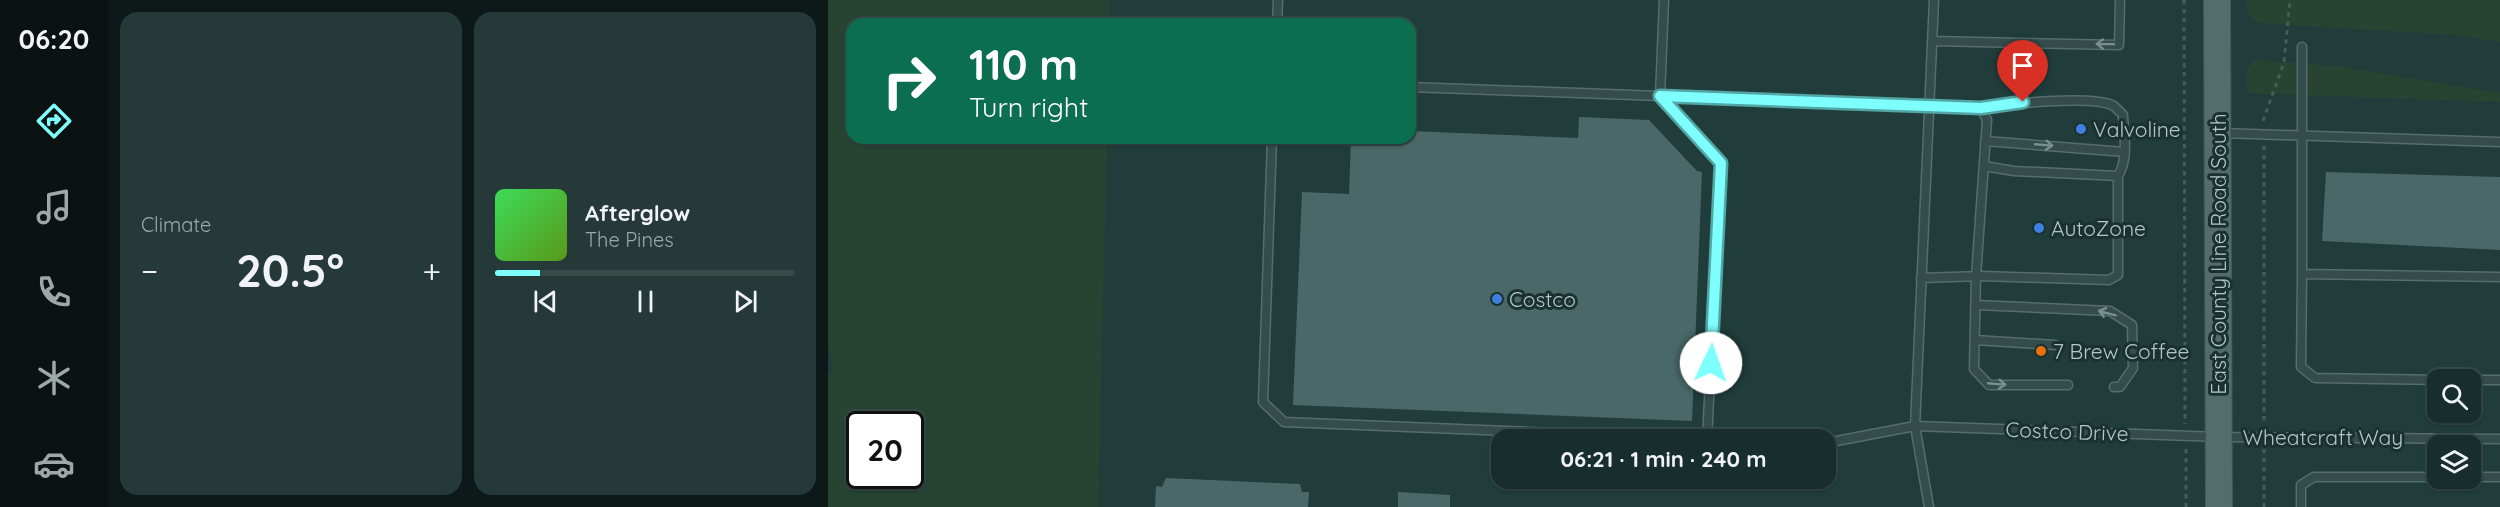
<!DOCTYPE html>
<html lang="en">
<head>
<meta charset="utf-8">
<style>
  :root { --surface:#182e2c; --page:#253a38; --text:#f1f3f6; --muted:#9fa8a9; --line:#364a48; --accent:#7efffe }
  body { margin:0; font-family:Quicksand,sans-serif; background:var(--page); color:var(--text); height:100vh; display:flex; flex-direction:column; font-size:22px; white-space:nowrap }
  * { box-sizing:border-box; margin:0 }
  p { font-size:20px; color:var(--muted) }
  .icon { flex:none; width:33px; height:33px; fill:none; stroke:currentColor; stroke-width:2; stroke-linecap:round; stroke-linejoin:round }
  .map { position:relative; flex:1; overflow:hidden }
  .side { display:flex; flex-direction:column; gap:12px; padding:12px; background:#0d1918; width:720px }
  .side>* { flex:none }
  .banner { position:absolute; left:18px; top:18px; width:570px; height:126px; border-radius:18px; box-shadow:0 2px 4px #0004,0 0 0 2px var(--line); background:#0b6e4f; color:#fff; overflow:hidden }
  .tools { position:absolute; left:1599px; top:369px; display:grid; gap:12px }
  .tools a { display:grid; place-items:center; width:54px; height:54px; border-radius:12px; background:var(--surface); box-shadow:0 2px 4px #0004,0 0 0 2px var(--line); font-size:30px }
  .speed { position:absolute; left:18px; top:411px; display:flex; gap:12px; font-size:30px; font-weight:700; text-align:center }
  .speed>* { display:grid; place-content:center; width:78px; height:78px; border-radius:50%; background:var(--surface); box-shadow:0 2px 4px #0004,0 0 0 2px var(--line); line-height:1 }
  .speed .limit { border:3px solid #111; border-radius:9px; background:#fff; color:#111 }
  .pin { position:absolute; display:grid; place-items:center; width:51px; height:51px; color:#fff; margin:-62px -26px; border-radius:50% 50% 50% 0; rotate:-45deg; box-shadow:0 0 6px #0007 }
  .pin .icon { rotate:45deg }
  .me { position:absolute; width:66px; margin:-33px; rotate:3deg; stroke-linejoin:round; filter:drop-shadow(0 0 4px #0008) }
  .turn { display:flex; align-items:center; gap:21px; height:126px; padding:0 24px; font-size:27px }
  .turn .icon { width:78px; height:78px; stroke-width:2.5 }
  .turn b { display:block; font-size:42px; line-height:51px }
  .big { font-size:45px; font-weight:800; line-height:1.1 }
  .side .widget { flex:1; display:flex; flex-direction:column; justify-content:center; gap:9px; min-width:0; padding:0 21px; border-radius:18px; background:var(--page) }
  .song { display:flex; align-items:center; gap:18px }
  .cover { width:72px; height:72px; border-radius:9px; background:linear-gradient(135deg,hsl(130 70% 55%),hsl(90 70% 35%)) }
  .played { height:6px; border-radius:3px; background:linear-gradient(90deg,var(--accent) 15%,var(--line) 15%) }
  .keys { display:flex; justify-content:space-around; direction:ltr }
  .heat { display:flex; justify-content:space-between; align-items:center; font-size:33px; direction:ltr }
  .side .tiles { flex:1; display:grid; gap:12px; grid-template-columns:repeat(2,1fr) }
  .trip { position:absolute; left:663px; top:429px; width:345px; height:60px; border-radius:18px; background:var(--surface); box-shadow:0 2px 4px #0004,0 0 0 2px var(--line); font-weight:800; line-height:60px; text-align:center }
  main { display:flex; flex:1; min-height:0 }
  .tab-bar { display:flex; flex-direction:column; width:108px; justify-content:space-around; align-items:center; background:#0a1212; color:var(--muted) }
  .tab-bar .icon { width:42px; height:42px }
  .tab-bar .active { color:var(--accent) }
  .tab-bar b { font-size:27px; color:var(--text) }
  .map>svg:first-child { display:block }
  .green { fill:#274433; fill-rule:evenodd }
  .building { fill:#496867 }
  .lines { fill:none; stroke-linecap:round; stroke-linejoin:round }
  .service-casing { stroke:#556d6c; stroke-width:11 }
  .primary-casing { stroke:#415858; stroke-width:28 }
  .path { stroke:#445f51; stroke-width:3; stroke-dasharray:4.5 4.5; stroke-linecap:butt }
  .service { stroke:#344d4c; stroke-width:8 }
  .primary { stroke:#526d6c; stroke-width:26 }
  .oneway { stroke:#789190 }
  .route-casing { stroke:#52a6a5; stroke-width:15 }
  .route { stroke:#7efffe; stroke-width:10 }
  .shop-dot { fill:#3f7fe0; stroke:#1a3130; stroke-width:2 }
  .food-dot { fill:#e8710a; stroke:#1a3130; stroke-width:2 }
  .labels { text-anchor:middle; dominant-baseline:central; stroke-width:6; stroke-linejoin:round; paint-order:stroke }
  .poi-label { font-size:21px; fill:#b0c8c8; stroke:#1a3130; text-anchor:start }
  .street-label { font-size:21px; fill:#b0c8c8; stroke:#1a3130 }
</style>
</head>
<body>
<main>
<nav class="tab-bar">
<b>06:20</b>
<svg class="icon active" aria-label="directions" viewBox="0 0 24 24"><path d="M12 3l9 9-9 9-9-9zM9 14v-3h6M13 9l2 2-2 2"/></svg>
<svg class="icon" aria-label="music" viewBox="0 0 24 24"><path d="M9 18V5l10-2v13"/><circle cx="6" cy="18" r="3"/><circle cx="16" cy="16" r="3"/></svg>
<svg class="icon" aria-label="phone" viewBox="0 0 24 24"><path d="M5 4h4l2 5-3 2q2 4 5 5l2-3 5 2v4C11 20 4 13 5 4z"/></svg>
<svg class="icon" aria-label="climate" viewBox="0 0 24 24"><path d="M12 3v18M4 7l16 10M4 17L20 7"/></svg>
<svg class="icon" aria-label="car" viewBox="0 0 24 24"><path d="M5 17H2v-5l4-1 3-4h7l3 4 3 1v5h-3M9 17h6M6 11h13"/><circle cx="7" cy="17" r="2"/><circle cx="17" cy="17" r="2"/></svg>
</nav>
<section class="side">
<div class="tiles">
<div class="widget"><p>Climate</p>
<div class="heat"><a>−</a><b class="big">20.5°</b><a>+</a></div>
</div>
<div class="widget">
<div class="song"><i class="cover"></i><div><b>Afterglow</b><p>The Pines</p></div></div>
<div class="played"></div>
<div class="keys"><svg class="icon" aria-label="previous" viewBox="0 0 24 24"><path d="M18 5L8 12l10 7zM5 5v14"/></svg><svg class="icon" aria-label="pause" viewBox="0 0 24 24"><path d="M8 5v14M16 5v14"/></svg><svg class="icon" aria-label="next" viewBox="0 0 24 24"><path d="M6 5l10 7-10 7zM19 5v14"/></svg></div>
</div>
</div>
</section>
<div class="map">
<svg width="1672" height="507" viewBox="0 0 1672 507">
  <rect width="100%" height="100%" fill="#203d3b"/>
  <path class="green" d="M0,0h282v24h-258v114h255l-9,369h-270v-133h5l-5,-30zM82,424v52h-50v-52z
    M1418,0h254v42l-45,-7 -196,-12c-11,-6 -13,-11 -13,-23z
    M1427,60l83,6 162,27v9l-253,-9v-24z"/>
  <path class="building" d="M751,117l70,3 48,51 5,1 -10,249 -399,-16 9,-213 47,2 2,-56h59v-7l168,7z
    M1498,172l174,5v73l-178,-9z
    M338,478l134,6 2,8h7l-1,15h-153l1,-21 6,1z
    M570,492l52,3v12h-52z"/>
  <g class="lines">
    <defs>
      <path id="service" d="M836,0l-4,96 321,12 6,12 -11,156 -2,93 15,16h79
        M449,24l1,-24
        M1104,41l187,4 1,-45
        M582,87l250,9 61,67 -14,276 7,1
        M1393,133l279,9
        M444,138l-9,264 21,20 423,17
        M1157,141l140,11
        M1156,166l30,5 104,5
        M1474,274v-227
        M1093,278l61,-2 127,4 9,-5v-99c11,-18 6,-40 5,-61 -3,-3 -7,-8 -11,-10 -23,-10 -104,-1 -131,3
        M1148,305l134,6 22,14 1,43 -13,19h-6
        M1147,340l80,5
        M1615,380l-128,-2 -14,-11 1,-93 198,3
        M1642,380h30
        M998,443l89,-17 304,11 281,2
        M1642,477h30
        M1101,507l-14,-81 19,-426
        M1473,507v-22l13,-8h124"/>
      <path id="primary" d="M1389,0l2,507"/>
    </defs>
    <use href="#service" class="service-casing"/>
    <use href="#primary" class="primary-casing"/>
    <path class="path" d="M1356,0l1,424
      M1435,121l21,-59 6,-62
      M1436,146v278
      M1358,449v58
      M1436,449v58"/>
    <use href="#service" class="service"/>
    <use href="#primary" class="primary"/>
  </g>
  <defs><path id="oneway-shaft" d="M-6 0H5M1.5-3L5.5 0L1.5 3" fill="none" stroke-width="1.6" stroke-linecap="round" stroke-linejoin="round" transform="scale(1.5)"/></defs>
  <g class="oneway">
    <use href="#oneway-shaft" transform="translate(1277 44) rotate(-179)"/>
    <use href="#oneway-shaft" transform="translate(1216 145) rotate(5)"/>
    <use href="#oneway-shaft" transform="translate(1279 313) rotate(-165)"/>
    <use href="#oneway-shaft" transform="translate(1169 384) rotate(5)"/>
  </g>
  <g class="lines">
    <defs>
      <path id="route" d="M883,363l10,-200 -61,-67 321,12 42,-6"/>
    </defs>
    <use href="#route" class="route-casing"/>
    <use href="#route" class="route"/>
  </g>
  <g class="shop-dot">
    <circle cx="1253" cy="129" r="6"/>
    <circle cx="1211" cy="228" r="6"/>
    <circle cx="669" cy="299" r="6"/>
  </g>
  <circle class="food-dot" cx="1213" cy="351" r="6"/>
  <g class="labels">
    <g class="poi-label">
      <text x="1265" y="129">Valvoline</text>
      <text x="1223" y="228">AutoZone</text>
      <text x="681" y="299">Costco</text>
      <text x="1225" y="351">7 Brew Coffee</text>
    </g>
    <g class="street-label">
      <text transform="translate(1390 254) rotate(-90)">East County Line Road South</text>
      <text transform="translate(1239 431) rotate(2)">Costco Drive</text>
      <text x="1495" y="437">Wheatcraft Way</text>
    </g>
  </g>
</svg>
<div class="tools">
<a><svg class="icon" aria-label="search" viewBox="0 0 24 24"><circle cx="10" cy="10" r="6"/><path d="M15 15l6 6"/></svg></a>
<a><svg class="icon" aria-label="layers" viewBox="0 0 24 24"><path d="M12 4l9 5-9 5-9-5zM3 14l9 5 9-5"/></svg></a>
</div>
<div class="speed"><div class="limit">20</div></div>
<div class="pin" style="left:1195px;top:102px;background:#d93025"><svg class="icon" aria-label="arrive" viewBox="0 0 24 24"><path d="M6 21V4h12l-3 4 3 4H6"/></svg></div>
<svg class="me" style="left:883px;top:363px" viewBox="-20 -20 40 40"><circle r="19" fill="#fff"/><path d="M0-13L10 11 0 6-10 11z" fill="#7efffe"/></svg>
<div class="trip">06:21 · 1 min · 240 m</div>
<div class="banner">
<div class="turn"><svg class="icon" aria-label="right" viewBox="0 0 24 24"><path d="M7 20v-9h11M14 6l5 5-5 5"/></svg><div><b>110 m</b>Turn right</div></div>
</div>
</div>
</main>
</body>
</html>
